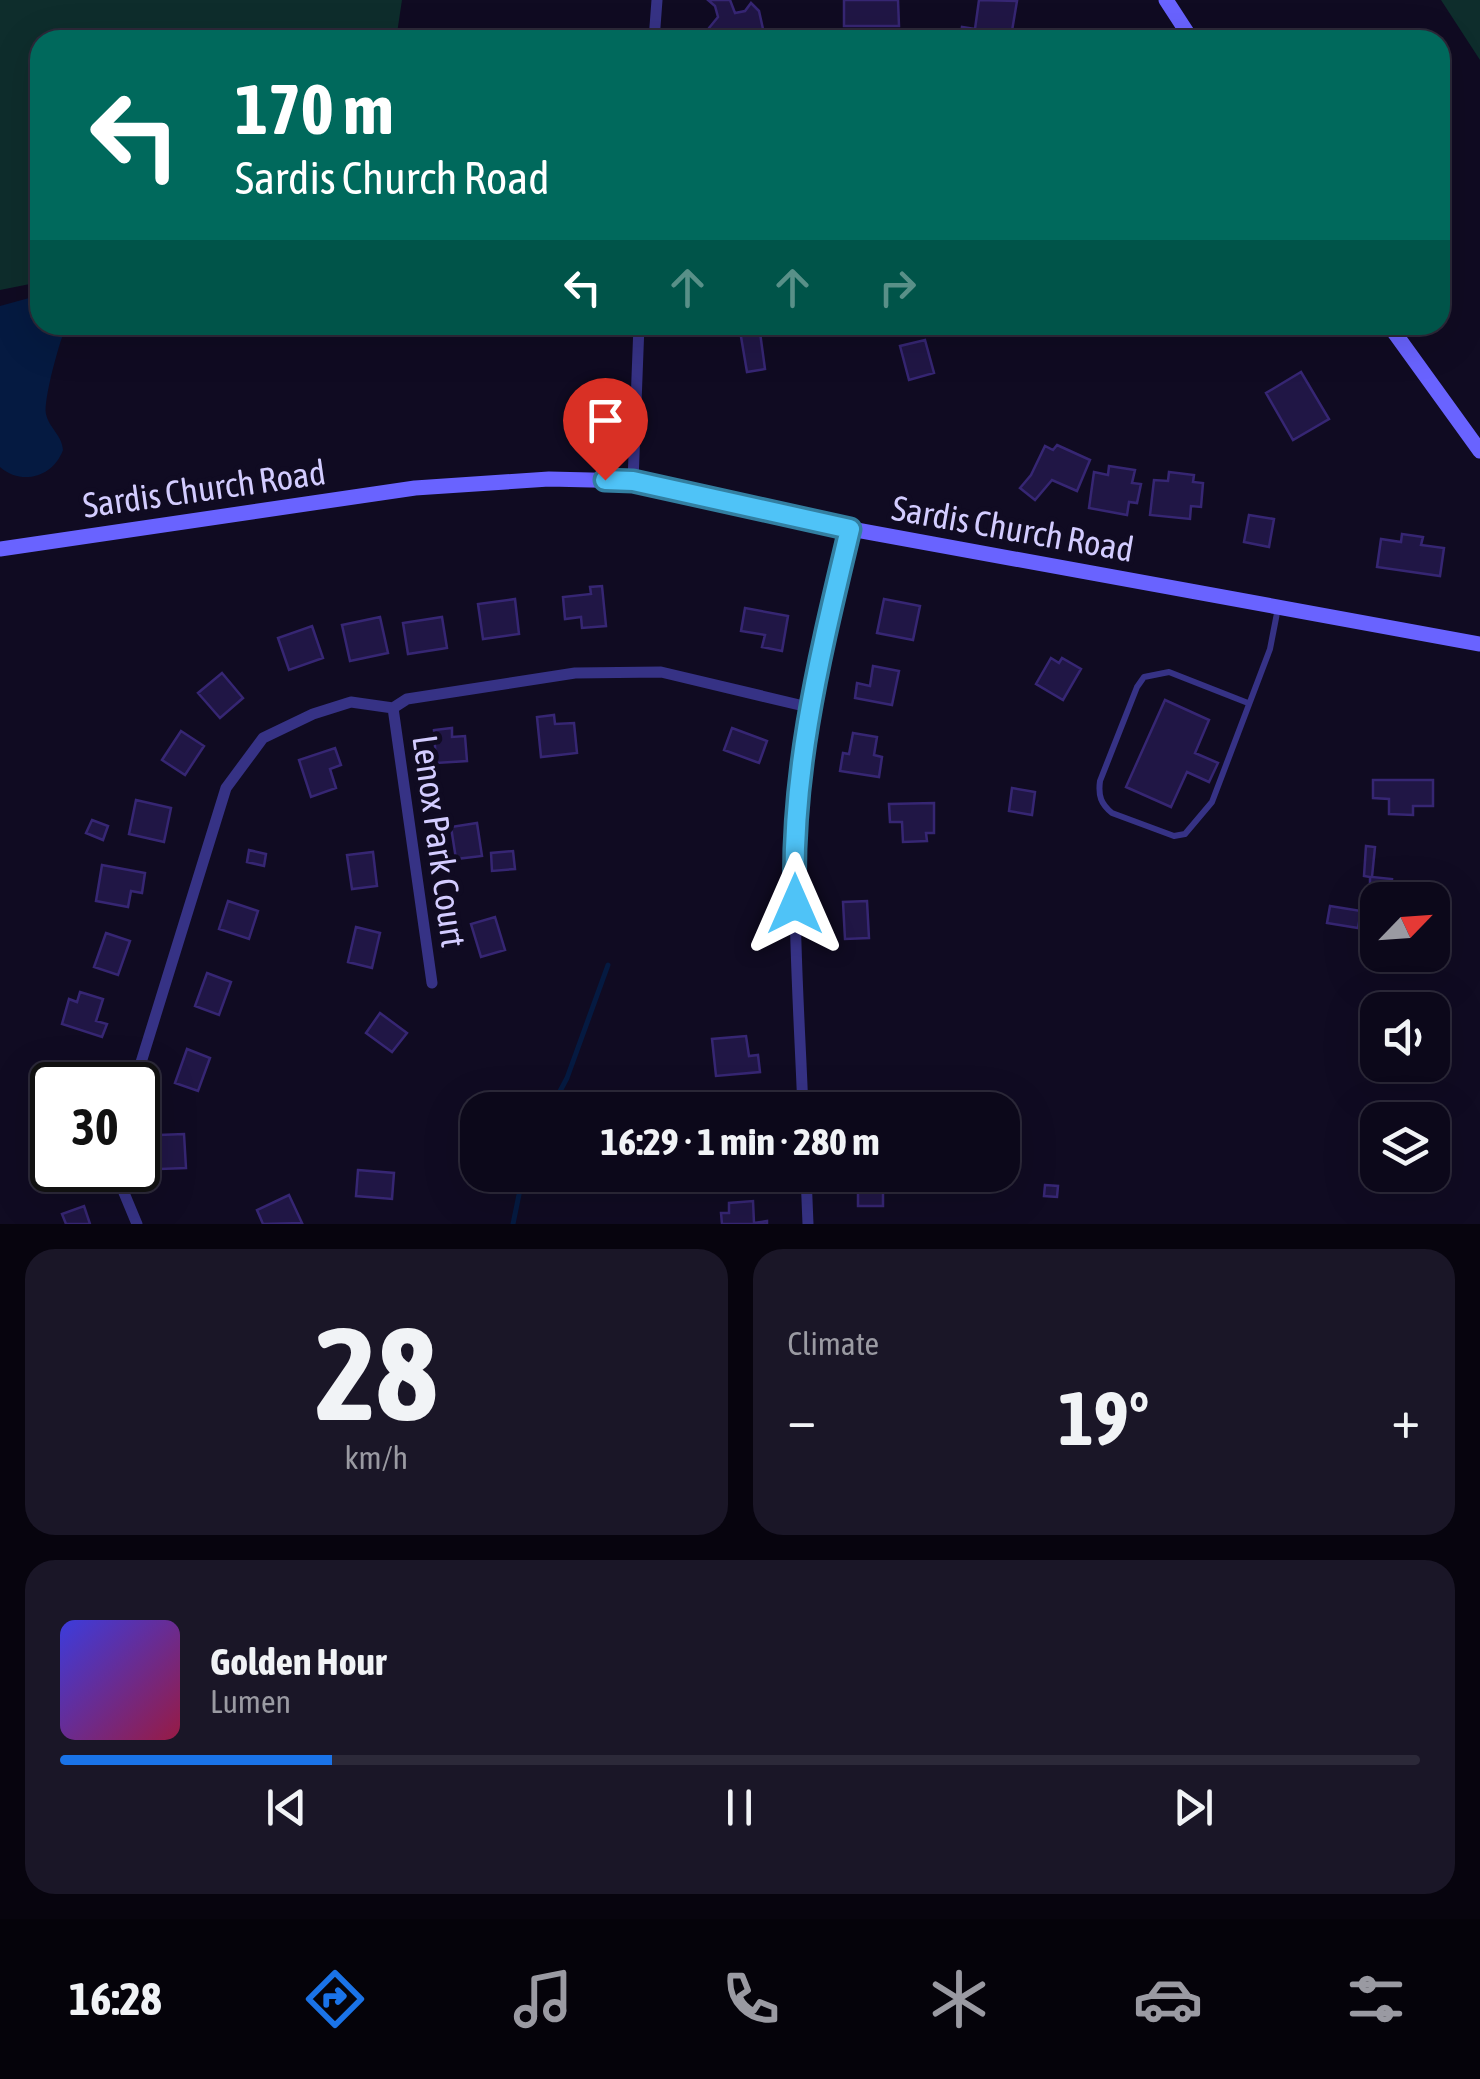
<!DOCTYPE html>
<html lang="en">
<head>
<meta charset="utf-8">
<style>
  :root { --surface:#0c081a; --page:#1a1627; --text:#f1f3f6; --muted:#9a9aa2; --line:#2c2939; --accent:#1a73e8 }
  body { margin:0; font-family:"Asap Condensed",sans-serif; background:var(--page); color:var(--text); height:100vh; display:flex; flex-direction:column; font-size:38px; white-space:nowrap }
  * { box-sizing:border-box; margin:0 }
  p { font-size:32px; color:var(--muted) }
  .icon { flex:none; width:55px; height:55px; fill:none; stroke:currentColor; stroke-width:2; stroke-linecap:round; stroke-linejoin:round }
  .map { position:relative; height:1224px; overflow:hidden }
  .details { display:flex; flex-direction:column; gap:25px; padding:25px; background:#07040e; flex:1 }
  .details>* { flex:none }
  .hud { position:absolute; left:30px; top:30px; width:1420px; height:305px; border-radius:30px; box-shadow:0 10px 40px #0002,0 0 0 2px var(--line); background:#00695c; color:#fff; overflow:hidden }
  .needle { width:65px; rotate:65deg }
  .buttons { position:absolute; left:1360px; top:882px; display:grid; gap:20px }
  .buttons a { display:grid; place-items:center; width:90px; height:90px; border-radius:20px; background:var(--surface); box-shadow:0 10px 40px #0002,0 0 0 2px var(--line); font-size:50px }
  .speed { position:absolute; left:30px; top:1062px; display:flex; gap:20px; font-size:50px; font-weight:700; text-align:center }
  .speed>* { display:grid; place-content:center; width:130px; height:130px; border-radius:50%; background:var(--surface); box-shadow:0 10px 40px #0002,0 0 0 2px var(--line); line-height:1 }
  .speed .limit { border:5px solid #111; border-radius:15px; background:#fff; color:#111 }
  .pin { position:absolute; display:grid; place-items:center; width:85px; height:85px; color:#fff; margin:-102px -42px; border-radius:50% 50% 50% 0; rotate:-45deg; box-shadow:0 0 10px #0007 }
  .pin .icon { rotate:45deg }
  .me { position:absolute; width:110px; margin:-55px; rotate:0deg; stroke-linejoin:round; filter:drop-shadow(0 0 8px #0008) }
  .turn { display:flex; align-items:center; gap:35px; height:210px; padding:0 40px; font-size:45px }
  .turn .icon { width:130px; height:130px; stroke-width:2.5 }
  .turn b { display:block; font-size:70px; line-height:85px }
  .lanes { display:flex; align-items:center; height:95px; padding:0 40px; background:#0003; justify-content:center; gap:50px; direction:ltr }
  .lanes .off { opacity:.35 }
  .big { font-size:75px; font-weight:700; line-height:1.1 }
  .details .widget { flex:1; display:flex; flex-direction:column; justify-content:center; gap:15px; min-width:0; padding:0 35px; border-radius:30px; background:var(--page) }
  .details .dial { align-items:center; gap:0 }
  .dial b { font-size:130px; line-height:1 }
  .song { display:flex; align-items:center; gap:30px }
  .cover { width:120px; height:120px; border-radius:15px; background:linear-gradient(135deg,hsl(240 70% 55%),hsl(340 70% 35%)) }
  .played { height:10px; border-radius:5px; background:linear-gradient(90deg,var(--accent) 20%,var(--line) 20%) }
  .keys { display:flex; justify-content:space-around; direction:ltr }
  .heat { display:flex; justify-content:space-between; align-items:center; font-size:55px; direction:ltr }
  .details .tiles { flex:1; display:grid; gap:25px; grid-template-columns:1fr 1fr }
  .widget:last-child { grid-column:span 2 }
  .trip { position:absolute; left:460px; top:1092px; width:560px; height:100px; border-radius:30px; background:var(--surface); box-shadow:0 10px 40px #0002,0 0 0 2px var(--line); font-weight:700; line-height:100px; text-align:center }
  .dock { display:flex; height:160px; justify-content:space-around; align-items:center; background:#05030a; color:var(--muted) }
  .dock .icon { width:70px; height:70px }
  .dock .active { color:var(--accent) }
  .dock b { font-size:45px; color:var(--text) }
  .map>svg:first-child { display:block }
  .green { fill:#0e2d2c }
  .water { fill:#051a41 }
  .lines { fill:none; stroke-linecap:round; stroke-linejoin:round }
  .stream { stroke:#051a41; stroke-width:5 }
  .building { fill:#201645; stroke:#362673; stroke-width:2.5 }
  .lane { stroke:#363285; stroke-width:6 }
  .street { stroke:#363285; stroke-width:11 }
  .secondary { stroke:#6963ff; stroke-width:15 }
  .route-casing { stroke:#337fa1; stroke-width:25 }
  .route { stroke:#4fc3f7; stroke-width:18 }
  .labels { text-anchor:middle; dominant-baseline:central; stroke-width:10; stroke-linejoin:round; paint-order:stroke }
  .street-label { font-size:35px; fill:#d3ccff; stroke:#100b22 }
</style>
</head>
<body>
<div class="map">
<svg width="1480" height="1224" viewBox="0 0 1480 1224">
  <rect width="100%" height="100%" fill="#100b22"/>
  <path class="green" d="M0,0h402l-6,40h-356v242l-40,8z
    M1442,0h38v60l-39,-60z"/>
  <path class="water" d="M40,295v30h27c-7,13 -24,76 -21,89 3,14 16,21 17,36 -10,27 -41,36 -63,17v-161z"/>
  <g class="lines">
    <path class="stream" d="M550,1110l17,-32 41,-113
      M513,1224l10,-49"/>
  </g>
  <path class="building" d="M708,0h22l5,13 10,-2 6,-8 8,8 4,18 -12,11h-39l-3,-12 9,-11 -3,-11z
    M844,0h54l1,26h-55z
    M979,0l38,1 -6,36 -33,-3 -1,6h-17l2,-13 13,2z
    M739,325h20l6,44 -18,3z
    M925,340l9,33 -25,7 -9,-34z
    M1301,372l28,47 -36,21 -27,-47z
    M1057,445l33,15 -13,31 -25,-11 -17,20 -15,-12 11,-13 14,-29 8,4z
    M1109,466l26,4 -3,13 9,1 -4,19 -8,-1 -2,13 -38,-7 5,-36 14,3z
    M1169,472l25,3 -1,7 10,1 -2,24 -10,-1 -1,13 -40,-4 4,-35 14,1z
    M1249,515l25,4 -5,28 -25,-5z
    M1402,534l21,3 -2,8 23,3 -4,28 -63,-9 4,-28 20,3z
    M602,586l4,40 -24,2 -1,-11 -16,2 -2,-22 28,-3 -1,-7z
    M515,599l4,35 -36,5 -5,-35z
    M884,599l36,7 -7,34 -36,-7z
    M745,608l43,8 -6,35 -20,-4 3,-12 -24,-4z
    M380,617l8,36 -38,8 -8,-36z
    M442,617l5,31 -39,6 -5,-31z
    M312,626l11,32 -34,12 -11,-32z
    M1051,658l8,5 3,-5 19,11 -18,31 -27,-16z
    M873,666l26,5 -7,34 -37,-7 2,-15 13,3z
    M222,673l21,25 -23,20 -22,-25z
    M1165,700l44,20 -14,33 23,10 -9,19 -22,-10 -16,35 -45,-20z
    M554,715l1,9 19,-1 3,30 -36,4 -4,-40z
    M452,728v9l13,-1 2,25 -31,2 -2,-33z
    M732,728l35,13 -8,22 -35,-13z
    M181,731l23,15 -19,29 -23,-15z
    M853,733l24,4 -3,18 8,2 -3,20 -39,-6 3,-18 6,1z
    M335,748l6,17 -11,4 6,19 -25,9 -12,-37z
    M1373,780h60v26h-20v9l-24,-1v-15l-16,-1z
    M1012,788l23,4 -3,23 -23,-4z
    M136,800l35,8 -7,34 -35,-8z
    M934,803v30h-8l1,8 -24,1 -1,-20h-12l-1,-18z
    M92,820l16,6 -5,14 -17,-7z
    M477,823l5,33 -26,3 -5,-32z
    M1366,846l9,1 -3,30 20,2 -1,10 -21,-2v-10l-6,-1z
    M249,850l17,4 -2,12 -17,-4z
    M513,851l2,18 -23,2 -1,-18z
    M373,852l4,34 -25,3 -5,-34z
    M102,865l43,8 -3,20 -11,-2 -3,16 -32,-6z
    M228,901l30,10 -9,28 -30,-10z
    M867,901l2,37 -24,1 -2,-37z
    M1330,906l31,5 -3,17 -31,-5z
    M495,917l10,33 -24,7 -10,-33z
    M356,927l24,6 -8,35 -24,-6z
    M106,933l24,8 -12,34 -24,-8z
    M207,973l24,9 -12,33 -24,-9z
    M80,992l23,7 -7,22 11,3 -5,13 -40,-13 7,-25 8,3z
    M380,1013l27,20 -15,19 -26,-19z
    M746,1036l3,20 9,-1 2,17 -44,4 -4,-37z
    M187,1049l23,9 -12,33 -23,-8z
    M67,1065l24,8 -3,12h-27z
    M867,1092v18h-24v-17z
    M37,1134h15v36l25,1h-39z
    M184,1134l2,34 -26,1 -1,-34z
    M358,1170l36,3 -2,26 -36,-3z
    M847,1175h36v31h-25v-18h-11z
    M1045,1185l13,1 -1,11 -13,-1z
    M289,1195l13,28 -39,1 -6,-14z
    M753,1201l1,22 13,-2v3h-45l-1,-11h8v-10z
    M84,1206l6,18h-24l-4,-10z"/>
  <g class="lines">
    <path class="lane" d="M1248,703l-79,-31 -25,5 -7,10 -37,94c-2,15 1,23 12,32l62,23 11,-2 27,-32 58,-153 8,-41"/>
    <path class="street" d="M654,40l3,-40
      M633,481l6,-156
      M393,708l39,275
      M134,1085l92,-297 37,-50 50,-24 38,-12 42,6 14,-9 168,-26 86,-1 147,35
      M803,1110c-5,-134 -18,-270 5,-403 11,-60 28,-119 43,-178
      M121,1170l1,18 15,36
      M806,1175l2,49"/>
    <path class="secondary" d="M1166,0l26,40
      M1389,325l91,126
      M0,549l415,-61 134,-9 84,2 218,48 629,115"/>
  </g>
  <g class="lines">
    <defs>
      <path id="route" d="M605,480l28,1 217,48c-30,126 -60,244 -55,375"/>
    </defs>
    <use href="#route" class="route-casing"/>
    <use href="#route" class="route"/>
  </g>
  <g class="labels">
    <g class="street-label">
      <text transform="translate(204 488) rotate(-8)">Sardis Church Road</text>
      <text transform="translate(1013 528) rotate(10)">Sardis Church Road</text>
      <text transform="translate(440 841) rotate(82)">Lenox Park Court</text>
    </g>
  </g>
</svg>
<div class="buttons">
<a><svg class="needle" viewBox="-14 -14 28 28"><path d="M0-13l5 13h-10z" fill="#e53935"/><path d="M0 13l5-13h-10z" fill="#9a9aa2"/></svg></a>
<a><svg class="icon" aria-label="sound" viewBox="0 0 24 24"><path d="M4 9h4l5-4v14l-5-4H4zM17 9q2 3 0 6"/></svg></a>
<a><svg class="icon" aria-label="layers" viewBox="0 0 24 24"><path d="M12 4l9 5-9 5-9-5zM3 14l9 5 9-5"/></svg></a>
</div>
<div class="speed"><div class="limit">30</div></div>
<div class="pin" style="left:605px;top:480px;background:#d93025"><svg class="icon" aria-label="arrive" viewBox="0 0 24 24"><path d="M6 21V4h12l-3 4 3 4H6"/></svg></div>
<svg class="me" style="left:795px;top:904px" viewBox="-20 -20 40 40"><path d="M0-17L14 15 0 8-14 15z" fill="#4fc3f7" stroke="#fff" stroke-width="4"/></svg>
<div class="trip">16:29 · 1 min · 280 m</div>
<div class="hud">
<div class="turn"><svg class="icon" aria-label="left" viewBox="0 0 24 24"><path d="M17 20v-9H6M10 6l-5 5 5 5"/></svg><div><b>170 m</b>Sardis Church Road</div></div>
<div class="lanes"><svg class="icon" aria-label="left" viewBox="0 0 24 24"><path d="M17 20v-9H6M10 6l-5 5 5 5"/></svg><svg class="icon off" aria-label="ahead" viewBox="0 0 24 24"><path d="M12 20V5M6 11l6-6 6 6"/></svg><svg class="icon off" aria-label="ahead" viewBox="0 0 24 24"><path d="M12 20V5M6 11l6-6 6 6"/></svg><svg class="icon off" aria-label="right" viewBox="0 0 24 24"><path d="M7 20v-9h11M14 6l5 5-5 5"/></svg></div>
</div>
</div>
<section class="details">
<div class="tiles">
<div class="widget dial"><b>28</b><p>km/h</p></div>
<div class="widget"><p>Climate</p>
<div class="heat"><a>−</a><b class="big">19°</b><a>+</a></div>
</div>
<div class="widget">
<div class="song"><i class="cover"></i><div><b>Golden Hour</b><p>Lumen</p></div></div>
<div class="played"></div>
<div class="keys"><svg class="icon" aria-label="previous" viewBox="0 0 24 24"><path d="M18 5L8 12l10 7zM5 5v14"/></svg><svg class="icon" aria-label="pause" viewBox="0 0 24 24"><path d="M8 5v14M16 5v14"/></svg><svg class="icon" aria-label="next" viewBox="0 0 24 24"><path d="M6 5l10 7-10 7zM19 5v14"/></svg></div>
</div>
</div>
</section>
<nav class="dock">
<b>16:28</b>
<svg class="icon active" aria-label="directions" viewBox="0 0 24 24"><path d="M12 3l9 9-9 9-9-9zM9 14v-3h6M13 9l2 2-2 2"/></svg>
<svg class="icon" aria-label="music" viewBox="0 0 24 24"><path d="M9 18V5l10-2v13"/><circle cx="6" cy="18" r="3"/><circle cx="16" cy="16" r="3"/></svg>
<svg class="icon" aria-label="phone" viewBox="0 0 24 24"><path d="M5 4h4l2 5-3 2q2 4 5 5l2-3 5 2v4C11 20 4 13 5 4z"/></svg>
<svg class="icon" aria-label="climate" viewBox="0 0 24 24"><path d="M12 3v18M4 7l16 10M4 17L20 7"/></svg>
<svg class="icon" aria-label="car" viewBox="0 0 24 24"><path d="M5 17H2v-5l4-1 3-4h7l3 4 3 1v5h-3M9 17h6M6 11h13"/><circle cx="7" cy="17" r="2"/><circle cx="17" cy="17" r="2"/></svg>
<svg class="icon" aria-label="filters" viewBox="0 0 24 24"><path d="M4 7h16M4 17h16"/><circle cx="9" cy="7" r="2"/><circle cx="15" cy="17" r="2"/></svg>
</nav>
</body>
</html>
